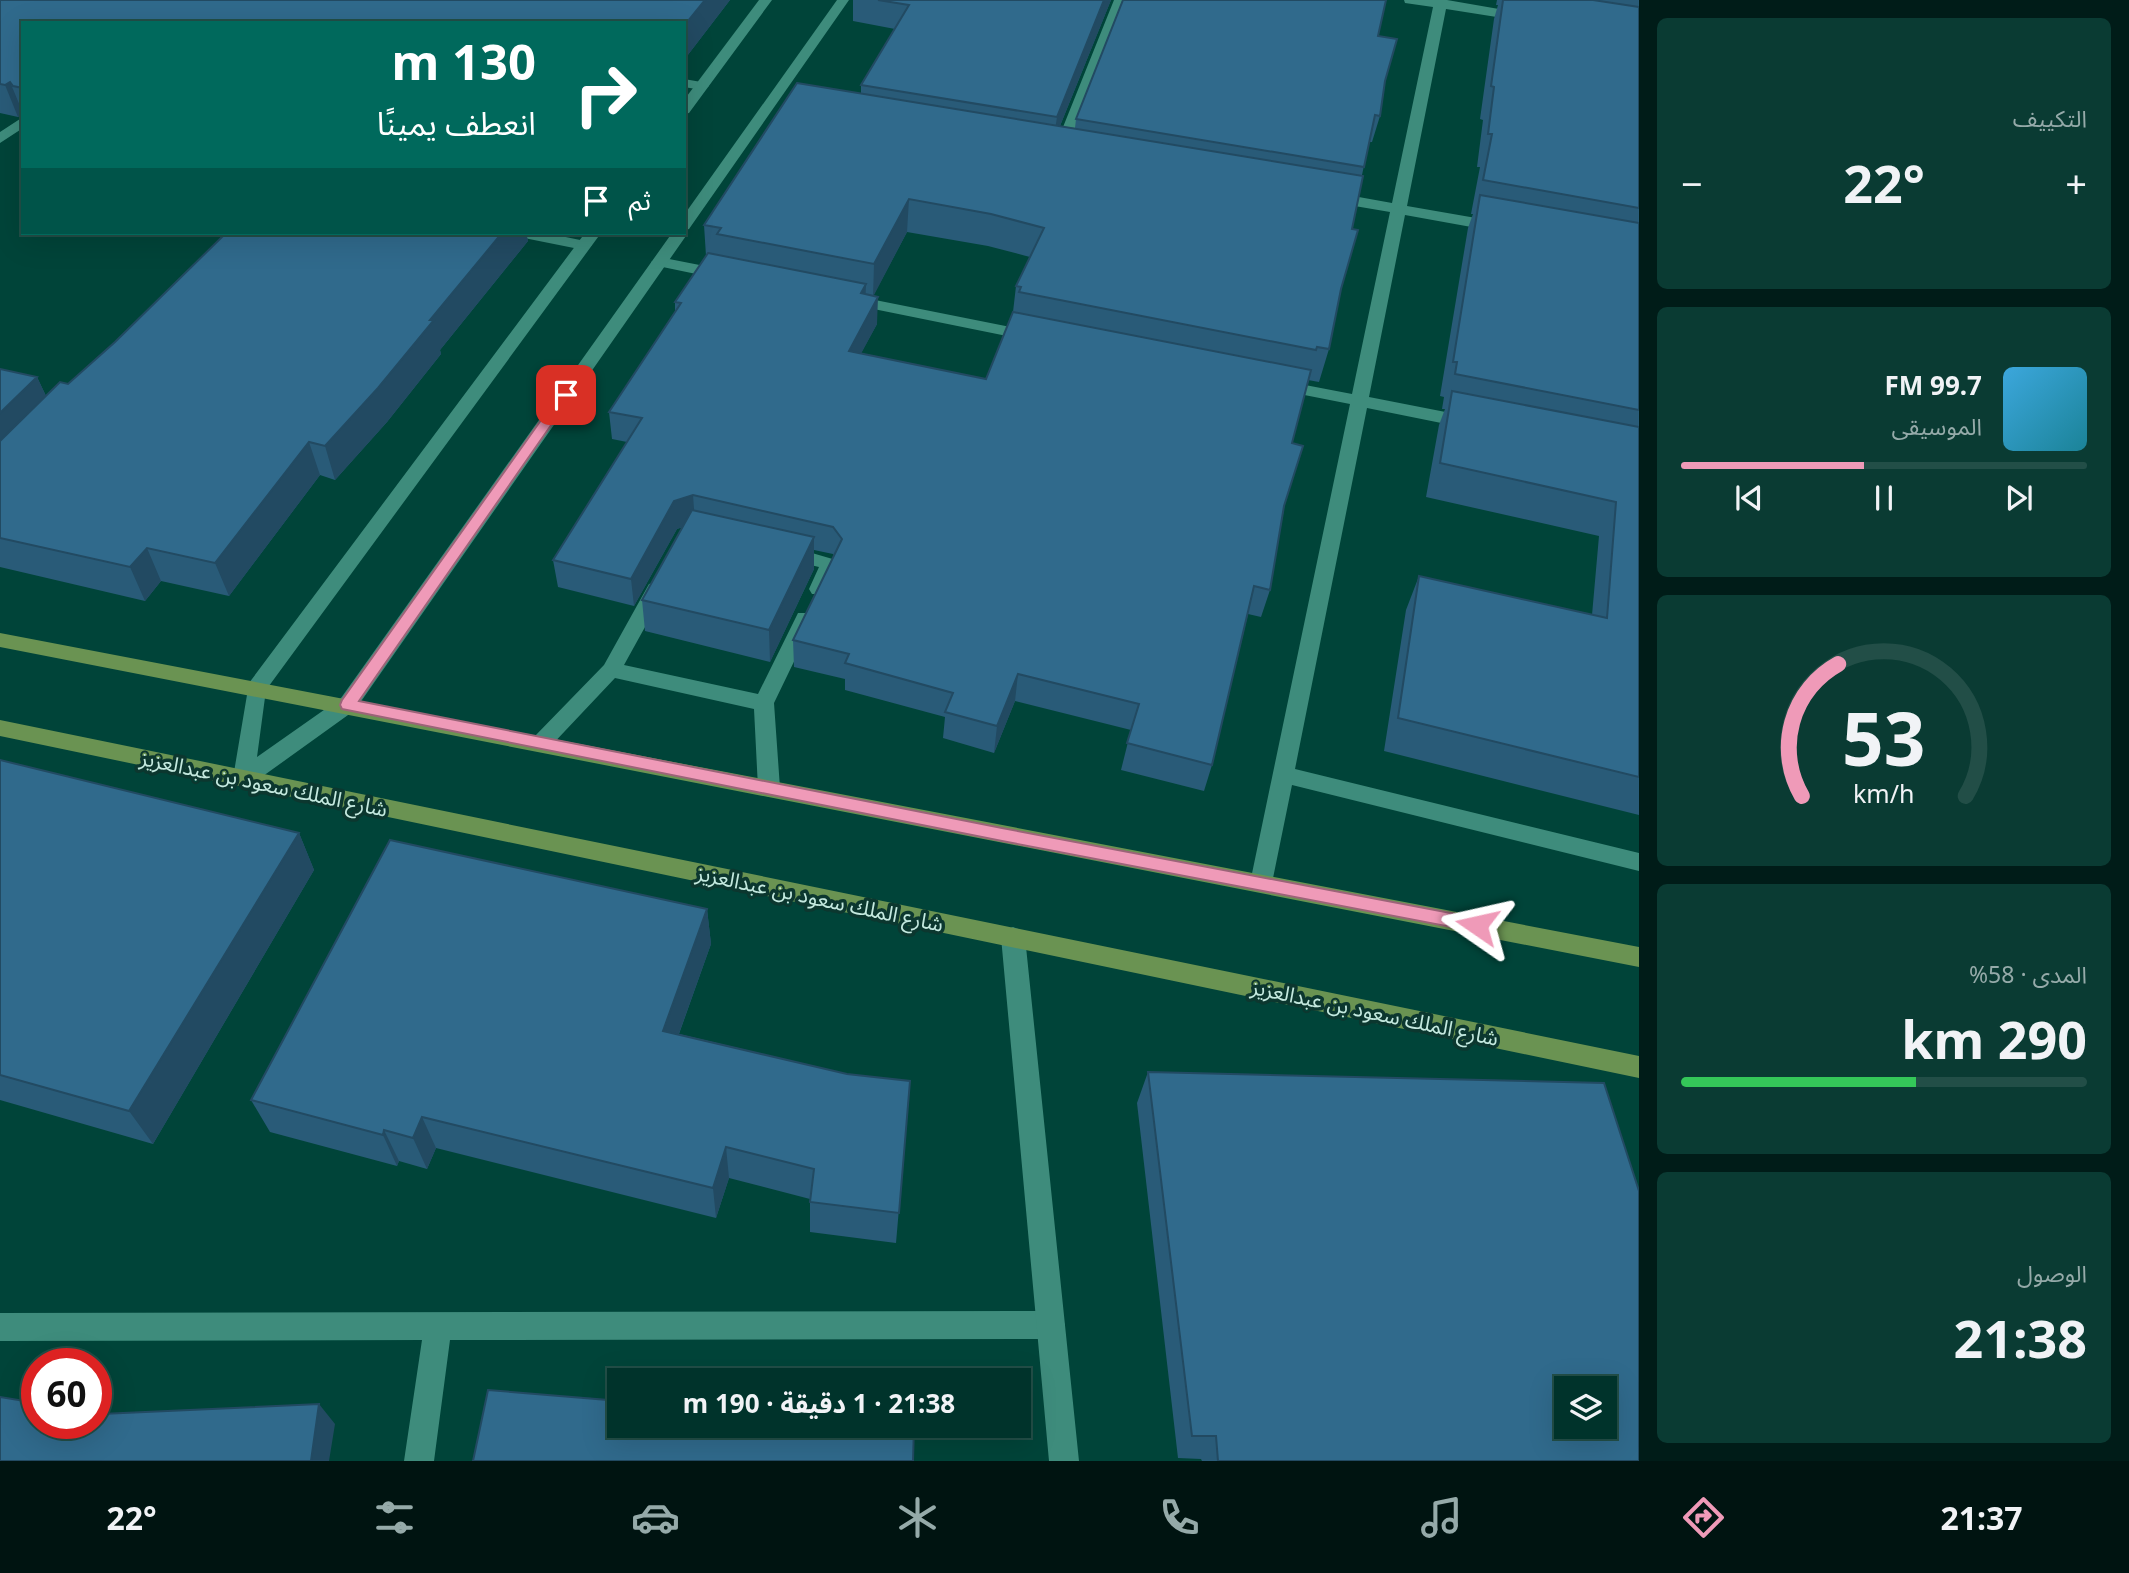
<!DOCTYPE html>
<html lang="ar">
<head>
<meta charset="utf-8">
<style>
  :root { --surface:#00332b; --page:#0a3b33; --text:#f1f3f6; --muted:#95aaa9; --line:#224e47; --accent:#ef9ab8 }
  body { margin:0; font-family:"Noto Sans","Noto Sans Arabic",sans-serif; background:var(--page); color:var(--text); direction:rtl; height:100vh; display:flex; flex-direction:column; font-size:26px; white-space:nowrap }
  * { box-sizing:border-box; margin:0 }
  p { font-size:23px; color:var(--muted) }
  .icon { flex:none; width:38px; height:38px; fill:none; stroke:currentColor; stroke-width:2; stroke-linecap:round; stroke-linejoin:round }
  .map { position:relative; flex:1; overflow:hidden; direction:ltr }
  .sheet { display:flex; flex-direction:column; gap:18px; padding:18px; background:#001c18; width:490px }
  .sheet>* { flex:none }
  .hud { position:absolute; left:21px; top:21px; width:665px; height:214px; border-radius:0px; box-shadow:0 7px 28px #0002,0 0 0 2px var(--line); direction:rtl; background:#00695c; color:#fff; overflow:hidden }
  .controls { position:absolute; left:1554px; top:1376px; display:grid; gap:14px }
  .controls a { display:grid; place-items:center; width:63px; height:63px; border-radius:0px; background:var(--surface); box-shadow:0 7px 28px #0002,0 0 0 2px var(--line); font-size:35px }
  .speed { position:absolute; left:21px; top:1348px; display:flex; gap:14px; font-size:35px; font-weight:700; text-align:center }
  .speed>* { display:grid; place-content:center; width:91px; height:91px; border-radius:50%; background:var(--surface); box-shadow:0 7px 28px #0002,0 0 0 2px var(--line); line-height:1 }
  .speed .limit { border:10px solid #d22; background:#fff; color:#111 }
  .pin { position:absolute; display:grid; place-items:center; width:60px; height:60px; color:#fff; margin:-30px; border-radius:14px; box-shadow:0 4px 10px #0006 }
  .me { position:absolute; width:77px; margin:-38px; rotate:281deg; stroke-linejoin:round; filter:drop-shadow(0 0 5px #0008) }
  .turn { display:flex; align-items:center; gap:24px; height:147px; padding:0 35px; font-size:32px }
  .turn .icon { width:91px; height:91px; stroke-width:2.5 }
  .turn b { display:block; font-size:49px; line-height:60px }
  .then { display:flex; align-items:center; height:66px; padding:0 35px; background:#0003; gap:14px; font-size:26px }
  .big { font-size:52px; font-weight:700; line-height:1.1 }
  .sheet .card { flex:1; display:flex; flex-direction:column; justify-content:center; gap:10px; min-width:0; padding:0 24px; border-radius:10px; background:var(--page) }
  .sheet .dial { align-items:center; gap:0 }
  .dial svg { height:182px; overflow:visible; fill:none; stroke:var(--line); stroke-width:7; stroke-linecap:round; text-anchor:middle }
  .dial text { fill:var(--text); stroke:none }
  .song { display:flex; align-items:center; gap:21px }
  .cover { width:84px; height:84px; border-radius:10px; background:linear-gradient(135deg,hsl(200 70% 55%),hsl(190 70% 35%)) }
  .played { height:7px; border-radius:4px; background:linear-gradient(90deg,var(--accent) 45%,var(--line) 45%) }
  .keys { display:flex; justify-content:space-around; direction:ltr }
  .heat { display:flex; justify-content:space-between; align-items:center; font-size:38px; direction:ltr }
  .charge { height:10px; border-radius:5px; background:linear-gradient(90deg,#34c759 58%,var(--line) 0) }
  .trip { position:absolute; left:607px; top:1368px; width:424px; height:70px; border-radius:0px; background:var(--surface); box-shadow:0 7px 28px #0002,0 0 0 2px var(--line); font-weight:700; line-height:70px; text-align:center; direction:rtl }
  .tab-bar { display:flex; height:112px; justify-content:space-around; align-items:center; background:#001411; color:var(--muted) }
  .tab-bar .icon { width:49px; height:49px }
  .tab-bar .selected { color:var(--accent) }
  .tab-bar b { font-size:32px; color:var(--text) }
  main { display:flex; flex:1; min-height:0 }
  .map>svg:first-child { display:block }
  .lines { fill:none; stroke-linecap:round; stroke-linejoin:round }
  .service { fill:#3e8c7c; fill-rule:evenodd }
  .minor { fill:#3e8c7c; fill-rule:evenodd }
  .tertiary { fill:#3e8c7c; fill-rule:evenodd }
  .primary { fill:#6a9352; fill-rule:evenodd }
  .wall { fill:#295b78; fill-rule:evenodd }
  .shaded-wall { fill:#224a62 }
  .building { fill:#306a8c; stroke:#224a62; stroke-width:2; fill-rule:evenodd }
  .route { fill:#ef9ab8; stroke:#9b6478; stroke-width:2 }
  .labels { text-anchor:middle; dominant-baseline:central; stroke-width:7; stroke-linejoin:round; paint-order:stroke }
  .street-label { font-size:21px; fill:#c4e9df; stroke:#0c372f }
</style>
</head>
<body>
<main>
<section class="sheet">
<div class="card"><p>التكييف</p>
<div class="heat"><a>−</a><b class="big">22°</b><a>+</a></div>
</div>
<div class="card">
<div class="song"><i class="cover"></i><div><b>99.7 FM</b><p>الموسيقى</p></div></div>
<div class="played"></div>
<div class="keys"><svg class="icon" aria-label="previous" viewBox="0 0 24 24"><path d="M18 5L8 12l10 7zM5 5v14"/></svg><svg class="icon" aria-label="pause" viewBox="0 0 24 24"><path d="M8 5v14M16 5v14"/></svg><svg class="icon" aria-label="next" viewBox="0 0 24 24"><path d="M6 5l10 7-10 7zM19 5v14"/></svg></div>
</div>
<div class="card dial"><svg viewBox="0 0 100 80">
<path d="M14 69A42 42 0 1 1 86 69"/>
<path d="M14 69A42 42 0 0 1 30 11" stroke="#ef9ab8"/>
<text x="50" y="56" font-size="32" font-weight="700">53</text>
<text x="50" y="72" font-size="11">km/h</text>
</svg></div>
<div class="card"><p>المدى · 58%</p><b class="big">290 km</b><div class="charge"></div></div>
<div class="card"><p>الوصول</p><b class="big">21:38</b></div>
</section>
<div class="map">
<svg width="1639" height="1461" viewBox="0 0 1639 1461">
  <rect width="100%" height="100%" fill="#004439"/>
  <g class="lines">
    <path class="service" d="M788,546l48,14 3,5 -13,29h-14l-3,-5 10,-22 -38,-9 -3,-5 3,-5z
      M656,582l7,2 3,5 -42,76 134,29 40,-81h14l3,5 -41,85 6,85 -3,6 -8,3 -8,-3 -3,-6 -4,-79 -139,-31 -67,71 -7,2 -7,-2 -4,-6 4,-6 70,-72 45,-81z"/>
    <path class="minor" d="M1114,0h12l-59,152 -2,3h-10l-2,-3z
      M1404,0h43l75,13 7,4 -7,4 -76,-12 -39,197 92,16 8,5 -8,5 -94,-17 -36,182 102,20 9,6 -9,6 -104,-21 -72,361 344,84v18l-347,-86 -20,98 -3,7 -8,2 -8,-2 -3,-7 100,-479 -71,-14 -9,-5 9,-5 73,14 38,-182 -59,-10 -8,-5 8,-5 61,11 41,-196 -28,-4z
      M684,79l23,4 2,3 -7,4 -18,-3z
      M23,117v11l-23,15v-11z
      M516,233h30l44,9 2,3 -8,5 -60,-12z
      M659,257l66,13 8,5 -8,5 -72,-15 -2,-3z
      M850,295l181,36 8,5 -8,5 -187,-38 -2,-3 2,-3z
      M1051,1311l10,4 4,10 -4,10 -10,4 -601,1 -16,121h-30l18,-121 -422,1v-28z"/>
    <path class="tertiary" d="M759,0h13l-83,113 -5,1v-14z
      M837,0h12l-160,229 -3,1 2,3 -333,477 -103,74 -8,2 -8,-2 -3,-6 16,-95 336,-450h16l-335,457 -9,67 84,-59 331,-465h12v-18z
      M1013,927l8,3 4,7 54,524h-30l-48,-524 4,-7z"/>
    <path class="primary" d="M0,633l1639,314v20l-1639,-320z
      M0,720l1639,336v22l-1639,-342z"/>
  </g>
  <path class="wall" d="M0,0h730l-46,60v-37h-661v92l-5,2 -18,-4z
    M853,0h258l-51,126 15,2 1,-9 302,-83 7,45 -5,35 -8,26h-3l-7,33 -21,114 -12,60 -10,33 -11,-2 -16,63 -8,66 -14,81 -9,27 -13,-3 -36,151 -8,26 -83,-21 10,-40 -116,-29 -21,52 -51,-15 2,-21 -100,-27v-11l-51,-12 -1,-27 41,-84 -1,-2 -19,-4v19l-44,93 -125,-31 -3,-31 41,-73 -6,2 -43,77 -76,-19 -5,-27 74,-118 -15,-3 -3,-27 66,-100v-10l31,-46 -2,-31 157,-132v-8l34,-56 -42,-8zM907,232l81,14 42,11 -14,29 -3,26 -27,67 -125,-26 16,-29 -4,-28z
    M1497,0h142v815l-255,-64 22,-141 13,-34 173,39 7,-79 -173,-39 13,-72 6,-16h-3l2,-12 -4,-1 28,-168 5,-14h-2l9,-47h-3l6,-47 -3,-1 14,-100 4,-14h-2z
    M226,233h300l2,8 -88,109 1,4 -54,68 -52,58 -15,-5 -91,121 -68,-15 -16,20 -145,-34v-198l37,8 9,19 22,-12 47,-42z
    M0,760l299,73 15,37 -161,274 -153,-44z
    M707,909l4,35 -32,90 168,40 63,7 -14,162 -86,-11v-33l-81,-21 -13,40 -280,-70 -9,21 -28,-8 -2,5 -127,-34 -19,-32z
    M1148,1072l491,389h-437l-1,-2 -23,-1 -41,-355z"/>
  <path class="shaded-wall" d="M705,0h25l-46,60v-34z
    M1104,0h7l-58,143 4,-26z
    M10,82l13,31v2l-5,2 -13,-32z
    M909,199l-2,33 -34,65 1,-33z
    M502,233h24l2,8 -88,109 1,4 -54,68 -52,58 -10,-34z
    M866,284l-1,27 -4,-18z
    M878,297l-1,27 -29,54 1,-27z
    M37,377l16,34 -53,52v-50z
    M309,442l11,33 -91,121 -14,-33z
    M693,495l2,27 -18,7 -43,77 -3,-27 43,-78z
    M814,537v32l-44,93 -1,-32z
    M147,548l14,33 -16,20 -15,-34z
    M1018,674l-3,27 -21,52 3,-27z
    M299,833l15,37 -161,274 -24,-33z
    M707,909l4,35 -43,120 -5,-33z
    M422,1117l14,31 -9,21 -14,-31z
    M384,1130l15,31 -2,5 -14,-31z
    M726,1147l3,31 -13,40 -3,-30z
    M319,1404l16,20 -6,37h-18z"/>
  <path class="building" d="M0,0h705l-21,26v-3h-661v65l-10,-2 -3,-4 -5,3 -5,-1z
    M878,0h226l-47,117 -196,-32 48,-80z
    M1123,0h263l-8,36 19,3 -12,42 -5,35 -5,-1 -11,52 -288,-48z
    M1503,0h90l46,7v201l-156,-28 9,-46h-4l6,-47 -3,-1z
    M797,83l566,93 -11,53 6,1 -17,59 -12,60 -12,-2 -1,3 -297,-58 2,-5 -5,-1 28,-58 -53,-14 -82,-15 -35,65 -157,-30 4,-6 -17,-3z
    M1480,195l159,28v187l-184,-36 2,-12h-4z
    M226,233h276l-72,87h4l-56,68 -53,58 -16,-4 -94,121 -68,-15 -17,19 -130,-29v-97l60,-59 8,2 47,-42z
    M708,253l158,31 -5,9 17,4 -29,54 137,28 27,-67 298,58 -19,73 11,3 -19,60 -14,84 -16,-4 -42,179 -85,-22 12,-39 -121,-30 -21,52 -52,-14 8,-19 -108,-30 4,-9 -56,-14 49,-101 -9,-12 -140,-32 -19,6 -43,78 -78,-19 89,-142 -33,-6 72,-109 -6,-1z
    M0,369l37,8 -37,36z
    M1452,391l187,36v350l-241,-59 21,-142 188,42 9,-116 -176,-39z
    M692,510l122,27 -45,93 -127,-30z
    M0,760l299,73 -170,278 -129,-36z
    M390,840l317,69 -44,122 184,43 63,7 -11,132 -89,-11 4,-33 -88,-22 -13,41 -291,-71 -9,21 -29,-8 -1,5 -132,-35z
    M1148,1072l456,11 35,108v270h-421l-2,-25h-24zM1566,1388h39v38h-39z
    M488,1390l132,11v25h294l-1,35h-440z
    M0,1397l37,6v20h59v-10l5,1 218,-10 -8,57h-311z"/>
  <path class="route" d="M566,391l6,4 -2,3 -211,303 643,127 475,90 6,2 3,5 -3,5 -6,2 -475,-91 -660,-132 -2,-4 2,-5 219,-308z"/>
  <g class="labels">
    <g class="street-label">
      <text transform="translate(264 783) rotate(12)">شارع الملك سعود بن عبدالعزيز</text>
      <text transform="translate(820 898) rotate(12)">شارع الملك سعود بن عبدالعزيز</text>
      <text transform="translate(1375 1012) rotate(12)">شارع الملك سعود بن عبدالعزيز</text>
    </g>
  </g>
</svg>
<div class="controls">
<a><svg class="icon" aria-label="layers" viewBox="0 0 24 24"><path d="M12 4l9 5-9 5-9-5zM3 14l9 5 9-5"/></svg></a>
</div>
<div class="speed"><div class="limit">60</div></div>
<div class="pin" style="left:566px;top:395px;background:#d93025"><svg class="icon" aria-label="arrive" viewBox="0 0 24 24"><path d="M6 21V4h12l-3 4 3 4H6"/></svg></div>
<svg class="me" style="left:1477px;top:925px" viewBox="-20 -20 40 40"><path d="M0-17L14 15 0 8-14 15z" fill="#ef9ab8" stroke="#fff" stroke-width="4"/></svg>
<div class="trip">21:38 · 1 دقيقة · 190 m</div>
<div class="hud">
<div class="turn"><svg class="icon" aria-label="right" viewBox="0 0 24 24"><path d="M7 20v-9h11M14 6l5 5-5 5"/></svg><div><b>130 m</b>انعطف يمينًا</div></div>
<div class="then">ثم<svg class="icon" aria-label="arrive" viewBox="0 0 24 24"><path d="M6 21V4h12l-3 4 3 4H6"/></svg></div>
</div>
</div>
</main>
<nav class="tab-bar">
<b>21:37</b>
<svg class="icon selected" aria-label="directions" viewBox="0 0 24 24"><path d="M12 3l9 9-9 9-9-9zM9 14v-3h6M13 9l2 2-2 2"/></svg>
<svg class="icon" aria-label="music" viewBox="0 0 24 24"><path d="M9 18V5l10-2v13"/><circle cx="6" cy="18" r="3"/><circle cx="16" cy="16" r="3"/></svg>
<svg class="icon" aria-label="phone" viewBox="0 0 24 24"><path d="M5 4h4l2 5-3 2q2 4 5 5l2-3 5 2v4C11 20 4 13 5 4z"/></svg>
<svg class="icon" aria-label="climate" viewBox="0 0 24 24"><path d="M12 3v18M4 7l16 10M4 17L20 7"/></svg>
<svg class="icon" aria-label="car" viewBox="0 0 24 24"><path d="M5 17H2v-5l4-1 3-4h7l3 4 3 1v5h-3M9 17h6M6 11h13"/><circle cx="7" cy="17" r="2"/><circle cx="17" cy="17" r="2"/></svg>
<svg class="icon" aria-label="filters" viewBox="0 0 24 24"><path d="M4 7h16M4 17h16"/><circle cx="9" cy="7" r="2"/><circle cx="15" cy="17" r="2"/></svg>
<b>22°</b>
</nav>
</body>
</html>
